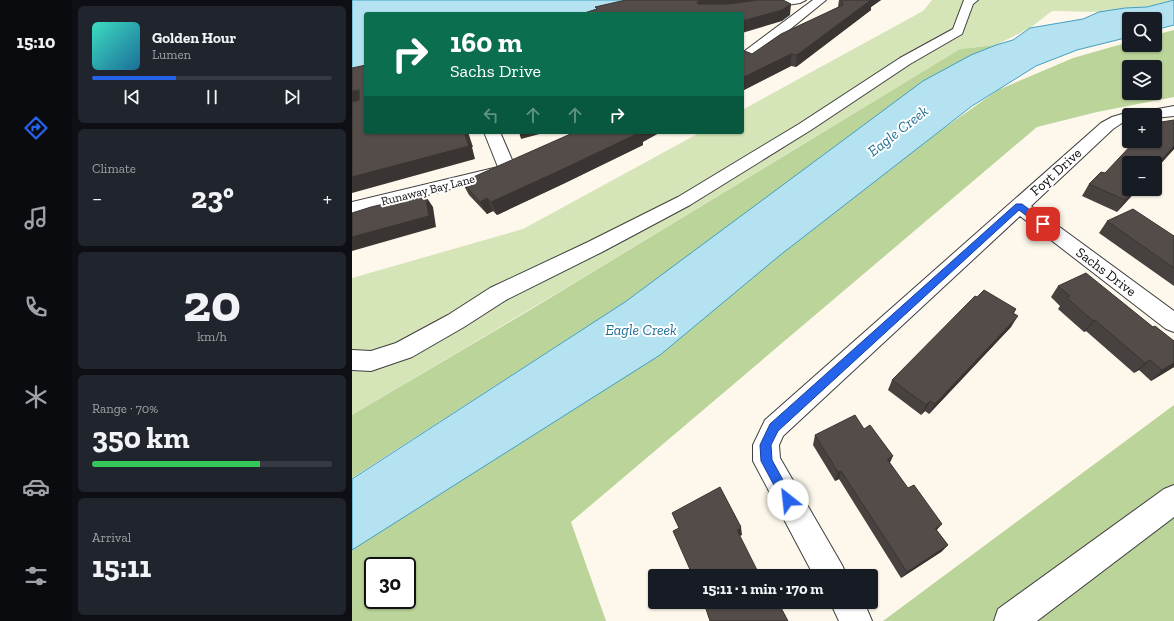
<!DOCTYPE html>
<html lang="en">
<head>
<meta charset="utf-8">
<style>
  :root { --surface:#171b24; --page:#20242c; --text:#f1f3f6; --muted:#9ea1a6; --line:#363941; --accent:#2563eb }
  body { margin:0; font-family:"Zilla Slab",serif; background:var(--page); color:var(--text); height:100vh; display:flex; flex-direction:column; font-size:15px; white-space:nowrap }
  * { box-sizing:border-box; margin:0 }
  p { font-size:13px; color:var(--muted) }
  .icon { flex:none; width:22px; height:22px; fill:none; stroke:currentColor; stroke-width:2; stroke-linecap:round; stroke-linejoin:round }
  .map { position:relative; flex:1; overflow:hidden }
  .side { display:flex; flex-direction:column; gap:6px; padding:6px; background:#0d0f14; width:280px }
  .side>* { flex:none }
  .hud { position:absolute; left:12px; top:12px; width:380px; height:122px; border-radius:4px; box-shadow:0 1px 3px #0004; background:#0b6e4f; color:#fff; overflow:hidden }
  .fabs { position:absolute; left:770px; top:12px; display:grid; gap:8px }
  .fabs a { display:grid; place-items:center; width:40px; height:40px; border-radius:4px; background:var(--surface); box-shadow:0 1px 3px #0004; font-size:20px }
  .speed { position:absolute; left:12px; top:557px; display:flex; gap:8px; font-size:20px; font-weight:700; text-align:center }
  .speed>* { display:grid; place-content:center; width:52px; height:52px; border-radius:50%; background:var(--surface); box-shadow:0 1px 3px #0004; line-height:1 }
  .speed .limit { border:2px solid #111; border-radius:6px; background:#fff; color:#111 }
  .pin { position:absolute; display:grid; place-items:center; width:34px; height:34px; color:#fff; margin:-17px; border-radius:8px; box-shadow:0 2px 6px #0006 }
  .me { position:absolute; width:44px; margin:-22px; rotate:331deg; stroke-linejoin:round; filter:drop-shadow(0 0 3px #0008) }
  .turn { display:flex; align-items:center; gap:14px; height:84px; padding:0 20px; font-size:18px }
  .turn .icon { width:52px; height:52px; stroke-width:2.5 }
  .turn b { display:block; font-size:28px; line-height:34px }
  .lanes { display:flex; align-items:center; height:38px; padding:0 20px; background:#0003; justify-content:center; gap:20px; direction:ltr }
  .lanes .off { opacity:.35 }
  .big { font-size:30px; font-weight:700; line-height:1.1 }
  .side .tile { flex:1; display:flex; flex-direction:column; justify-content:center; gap:6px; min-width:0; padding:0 14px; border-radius:6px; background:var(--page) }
  .side .dial { align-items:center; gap:0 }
  .dial b { font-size:52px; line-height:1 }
  .song { display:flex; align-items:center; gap:12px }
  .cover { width:48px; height:48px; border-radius:6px; background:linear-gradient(135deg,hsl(170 70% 55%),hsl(200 70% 35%)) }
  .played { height:4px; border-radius:2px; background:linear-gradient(90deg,var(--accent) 35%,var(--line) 35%) }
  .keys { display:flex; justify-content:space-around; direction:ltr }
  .heat { display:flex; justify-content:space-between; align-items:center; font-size:22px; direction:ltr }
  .charge { height:6px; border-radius:3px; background:linear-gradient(90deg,#34c759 70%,var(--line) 0) }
  .trip { position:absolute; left:296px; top:569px; width:230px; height:40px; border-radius:4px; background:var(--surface); box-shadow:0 1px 3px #0004; font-weight:700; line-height:40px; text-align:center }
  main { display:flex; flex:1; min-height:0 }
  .tabs { display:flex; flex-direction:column; width:72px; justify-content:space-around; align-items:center; background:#090b0e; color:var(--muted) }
  .tabs .icon { width:28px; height:28px }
  .tabs .on { color:var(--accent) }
  .tabs b { font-size:18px; color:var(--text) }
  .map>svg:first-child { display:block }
  .green { fill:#d5e5b8 }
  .forest { fill:#bbd499; fill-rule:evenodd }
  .water { fill:#b4e2f1; stroke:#419fc3 }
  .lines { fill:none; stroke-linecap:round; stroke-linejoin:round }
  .minor-casing { stroke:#3f3f3f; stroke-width:2 }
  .minor { fill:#fff; fill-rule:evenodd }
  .wall { fill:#47413f }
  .shaded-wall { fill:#3a3533 }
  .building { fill:#534c49; stroke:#3a3533 }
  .route { fill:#2563eb; stroke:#184099 }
  .labels { text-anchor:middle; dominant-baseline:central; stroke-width:4; stroke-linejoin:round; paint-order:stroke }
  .far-street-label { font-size:12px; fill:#0c0c0c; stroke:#fff }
  .street-label { font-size:14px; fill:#0c0c0c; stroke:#fff }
  .water-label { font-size:15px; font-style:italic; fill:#1f6f93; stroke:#fff }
</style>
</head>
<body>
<main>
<nav class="tabs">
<b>15:10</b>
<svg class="icon on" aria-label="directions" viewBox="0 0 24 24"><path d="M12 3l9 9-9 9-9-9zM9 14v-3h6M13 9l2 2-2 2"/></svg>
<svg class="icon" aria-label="music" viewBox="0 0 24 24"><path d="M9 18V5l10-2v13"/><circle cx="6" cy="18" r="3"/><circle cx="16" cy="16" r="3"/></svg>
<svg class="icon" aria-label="phone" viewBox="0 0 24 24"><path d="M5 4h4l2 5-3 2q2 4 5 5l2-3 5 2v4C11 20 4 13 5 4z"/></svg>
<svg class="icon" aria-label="climate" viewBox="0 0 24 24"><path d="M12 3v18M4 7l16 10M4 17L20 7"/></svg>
<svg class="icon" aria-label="car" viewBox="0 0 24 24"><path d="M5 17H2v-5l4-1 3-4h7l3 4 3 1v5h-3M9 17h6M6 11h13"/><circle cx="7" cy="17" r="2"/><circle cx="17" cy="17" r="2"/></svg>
<svg class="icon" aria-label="filters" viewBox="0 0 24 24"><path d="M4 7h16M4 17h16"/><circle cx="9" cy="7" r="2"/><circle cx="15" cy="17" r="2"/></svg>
</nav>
<section class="side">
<div class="tile">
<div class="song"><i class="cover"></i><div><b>Golden Hour</b><p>Lumen</p></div></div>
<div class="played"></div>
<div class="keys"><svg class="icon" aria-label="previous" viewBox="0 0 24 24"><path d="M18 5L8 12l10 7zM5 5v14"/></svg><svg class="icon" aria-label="pause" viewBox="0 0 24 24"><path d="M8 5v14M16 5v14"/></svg><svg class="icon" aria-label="next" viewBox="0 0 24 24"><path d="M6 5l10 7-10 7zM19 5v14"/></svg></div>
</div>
<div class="tile"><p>Climate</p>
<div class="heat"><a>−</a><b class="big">23°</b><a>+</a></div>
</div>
<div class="tile dial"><b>20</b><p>km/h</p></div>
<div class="tile"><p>Range · 70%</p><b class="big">350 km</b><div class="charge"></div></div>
<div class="tile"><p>Arrival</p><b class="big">15:11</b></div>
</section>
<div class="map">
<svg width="822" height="621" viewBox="0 0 822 621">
  <rect width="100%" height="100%" fill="#fef8ec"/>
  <path class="green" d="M580,0h241l-26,7 -22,1 -26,4 -47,-1 -22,17 -34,17 -36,4 -391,237 -217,129v-137l171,-49 178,-97h41v-22l181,-99z"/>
  <path class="forest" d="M822,30v67l-77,15 -60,15 -466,395 35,99h-254v-74l646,-457 75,-32 56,-16v3h26v-10zM777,67h26v26h-26zM21,566h34v34h-34z
    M644,45l-25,10 -346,247 -273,176v-63l178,-105 430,-261z
    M822,405v216h-291z"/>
  <path class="water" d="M0,0h305l-50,14h-241v56l-14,2z
    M822,0v25l-19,5v-11h-26v18l-52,13 -41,16 -64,40 -193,150 -119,99 -308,195v-71l273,-177 298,-221 48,-26 25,-10 17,-5 17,-12 53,-9 16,-7 26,-4 22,-1z"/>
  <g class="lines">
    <defs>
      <path id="minor" d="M425,0h29l-6,3 -71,11h-30l2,-2 4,-2z
        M461,0h13l-70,57 -14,5v-9z
        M612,0h14l-5,4 -11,30 -52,30 -99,66 -121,75 -88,47 -96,48 -42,27 -52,30 -41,14 -19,-1v-20l19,1 25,-8 52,-28 42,-27 98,-46 90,-45 121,-73 101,-66 53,-29z
        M822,106v10l-19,2v-3h-17l3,-3z
        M777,112l6,3h-6v7l-7,1 -9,6 -82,77 143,105v21l-8,-3 -146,-113 -237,220 -4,9 1,13 62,107 5,11h-33l-61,-115v-16l12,-25 336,-297 11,-6z
        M132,132h16l16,37 -3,4h-9l-2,3 -150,38v-12l146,-35z
        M822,485v32l-137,104h-43l4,-12 166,-120z
        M478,602h34l8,19h-33z"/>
    </defs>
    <use href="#minor" class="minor-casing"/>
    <use href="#minor" class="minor"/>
  </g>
  <path class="wall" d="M487,0h42l-10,7v3l-75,57 -5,-1 -49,25v-38l10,1 86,-47z
    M822,120v29l-57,63 -35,-16 7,-12 16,-11z
    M291,142v3l-78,38 -68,32 -4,-4 -6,3 -18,-19 -7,-13z
    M755,221l67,15v50l-75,-53z
    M706,286l95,41 21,14v26l-23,14 -12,-11 -5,3 -48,-42 -2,1 -26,-23 2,-3 -9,-9z
    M664,309l-2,4 -3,14 -82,87 -4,-3 -4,4 -33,-25 4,-10z
    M463,435l75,28 46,67 12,15 -7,7 -40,26 -62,-99 -4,2 -22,-36z"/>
  <path class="shaded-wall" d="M348,0h65l-67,13 -1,-11z
    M519,0h10l-10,7v3l-75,57 1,-12z
    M439,4l-1,11 -8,6 -40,12v-12z
    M439,54v12l-49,25v-13z
    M7,90l7,10 -14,4v-13z
    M114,132h2l5,15h-1l3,12 -123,34v-16l113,-42z
    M167,132h28l-26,7z
    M286,132h23l-18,10v3l-78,38 -68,32 -6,-13z
    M822,146v3l-19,21v-3z
    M783,189h3l-21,23 8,-12z
    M69,195l6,9 -2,-9 8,12 3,20 -84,24v-14l69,-41z
    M135,198l6,13 -6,3 -7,-12z
    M666,316l-7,11 -82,87 6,-10z
    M743,320l-9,11 -2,1 9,-11z
    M798,360l-11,10 -5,3 11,-10z
    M822,363v4l-23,14 11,-11z
    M578,401l-5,10 -4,4 5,-10z
    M541,456l-4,9 -2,-6z
    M489,471l-2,8 -4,2 3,-9z
    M590,524l-6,7 -1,-3z
    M389,527l1,8 -4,2 -1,-7z
    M596,545l-7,7 -40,26 6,-6z
    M344,572l2,4h-5l-1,-2z"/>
  <path class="building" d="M274,0h74l-3,2 1,2h31l29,-4h25l8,4 -9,6 -40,11v-7h-161l16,-5 -2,-2z
    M489,0h30l-74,55 -6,-1 -49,24v-25l3,-2 7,3 29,-20 62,-29z
    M14,65v67h100l1,2 -2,1 4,11 -117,31v-75l7,-2v-10l-7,1v-23z
    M822,120v26l-19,21v-4h-26v26h6l-10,11 -36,-16 12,-12 4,1 30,-32h20v-18z
    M223,132h66l-80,38 -70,32 -4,-4 -7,4 -18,-20z
    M69,195v1l4,-1 4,21 -77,21v-24l19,-6z
    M781,209l41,27v32l-67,-47z
    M734,273l67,54 2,-1 19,15v22l-12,7 -12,-10 -5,3 -50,-43 -2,1 -27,-24 4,-1 -12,-10z
    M632,290l32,19 -3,4 5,3 -83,88 -5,-3 -4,4 -34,-25 83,-84 2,1z
    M503,415l9,14 6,-4 23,31 -6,3 21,29 6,-3 28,39 -7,4 13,17 -41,27 -66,-101 -3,1 -23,-37z
    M368,487l21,40 -4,3 23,46h-62l-2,-4 -4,2 -19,-43 6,-3 -7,-15z
    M357,602h69l10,19h-78l-4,-12 5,-3z"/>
  <path class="route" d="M664,204h6l24,18v4h-6l-21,-16 -241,221 -7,14 1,15 22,40 -2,4 -4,2 -4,-2 -23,-43 -1,-16 10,-21z"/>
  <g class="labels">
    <g class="far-street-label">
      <text transform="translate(76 190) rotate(-14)">Runaway Bay Lane</text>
    </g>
    <g class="street-label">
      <text transform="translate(704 172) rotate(-42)">Foyt Drive</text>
      <text transform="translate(754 272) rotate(37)">Sachs Drive</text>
    </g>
    <g class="water-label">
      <text transform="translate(546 131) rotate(-38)">Eagle Creek</text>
      <text x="289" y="330">Eagle Creek</text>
    </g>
  </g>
</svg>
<div class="fabs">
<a><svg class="icon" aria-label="search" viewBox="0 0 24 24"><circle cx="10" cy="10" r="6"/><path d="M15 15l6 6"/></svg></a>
<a><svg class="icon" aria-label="layers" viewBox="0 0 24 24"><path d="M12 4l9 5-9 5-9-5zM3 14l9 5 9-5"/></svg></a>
<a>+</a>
<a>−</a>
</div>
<div class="speed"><div class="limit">30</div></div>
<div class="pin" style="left:691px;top:224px;background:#d93025"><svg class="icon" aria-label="arrive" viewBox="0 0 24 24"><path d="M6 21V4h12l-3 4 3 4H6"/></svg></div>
<svg class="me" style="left:436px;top:500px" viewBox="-20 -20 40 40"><circle r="19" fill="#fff"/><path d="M0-13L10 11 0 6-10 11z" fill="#2563eb"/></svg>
<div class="trip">15:11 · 1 min · 170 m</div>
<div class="hud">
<div class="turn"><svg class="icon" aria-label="right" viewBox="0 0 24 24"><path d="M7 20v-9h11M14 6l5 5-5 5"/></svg><div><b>160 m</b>Sachs Drive</div></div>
<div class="lanes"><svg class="icon off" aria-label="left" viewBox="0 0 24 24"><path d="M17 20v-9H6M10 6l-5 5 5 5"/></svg><svg class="icon off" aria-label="ahead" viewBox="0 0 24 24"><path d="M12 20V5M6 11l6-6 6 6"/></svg><svg class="icon off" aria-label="ahead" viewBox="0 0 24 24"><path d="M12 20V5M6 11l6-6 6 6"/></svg><svg class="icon" aria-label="right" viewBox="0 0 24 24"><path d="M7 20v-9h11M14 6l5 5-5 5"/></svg></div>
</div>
</div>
</main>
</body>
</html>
